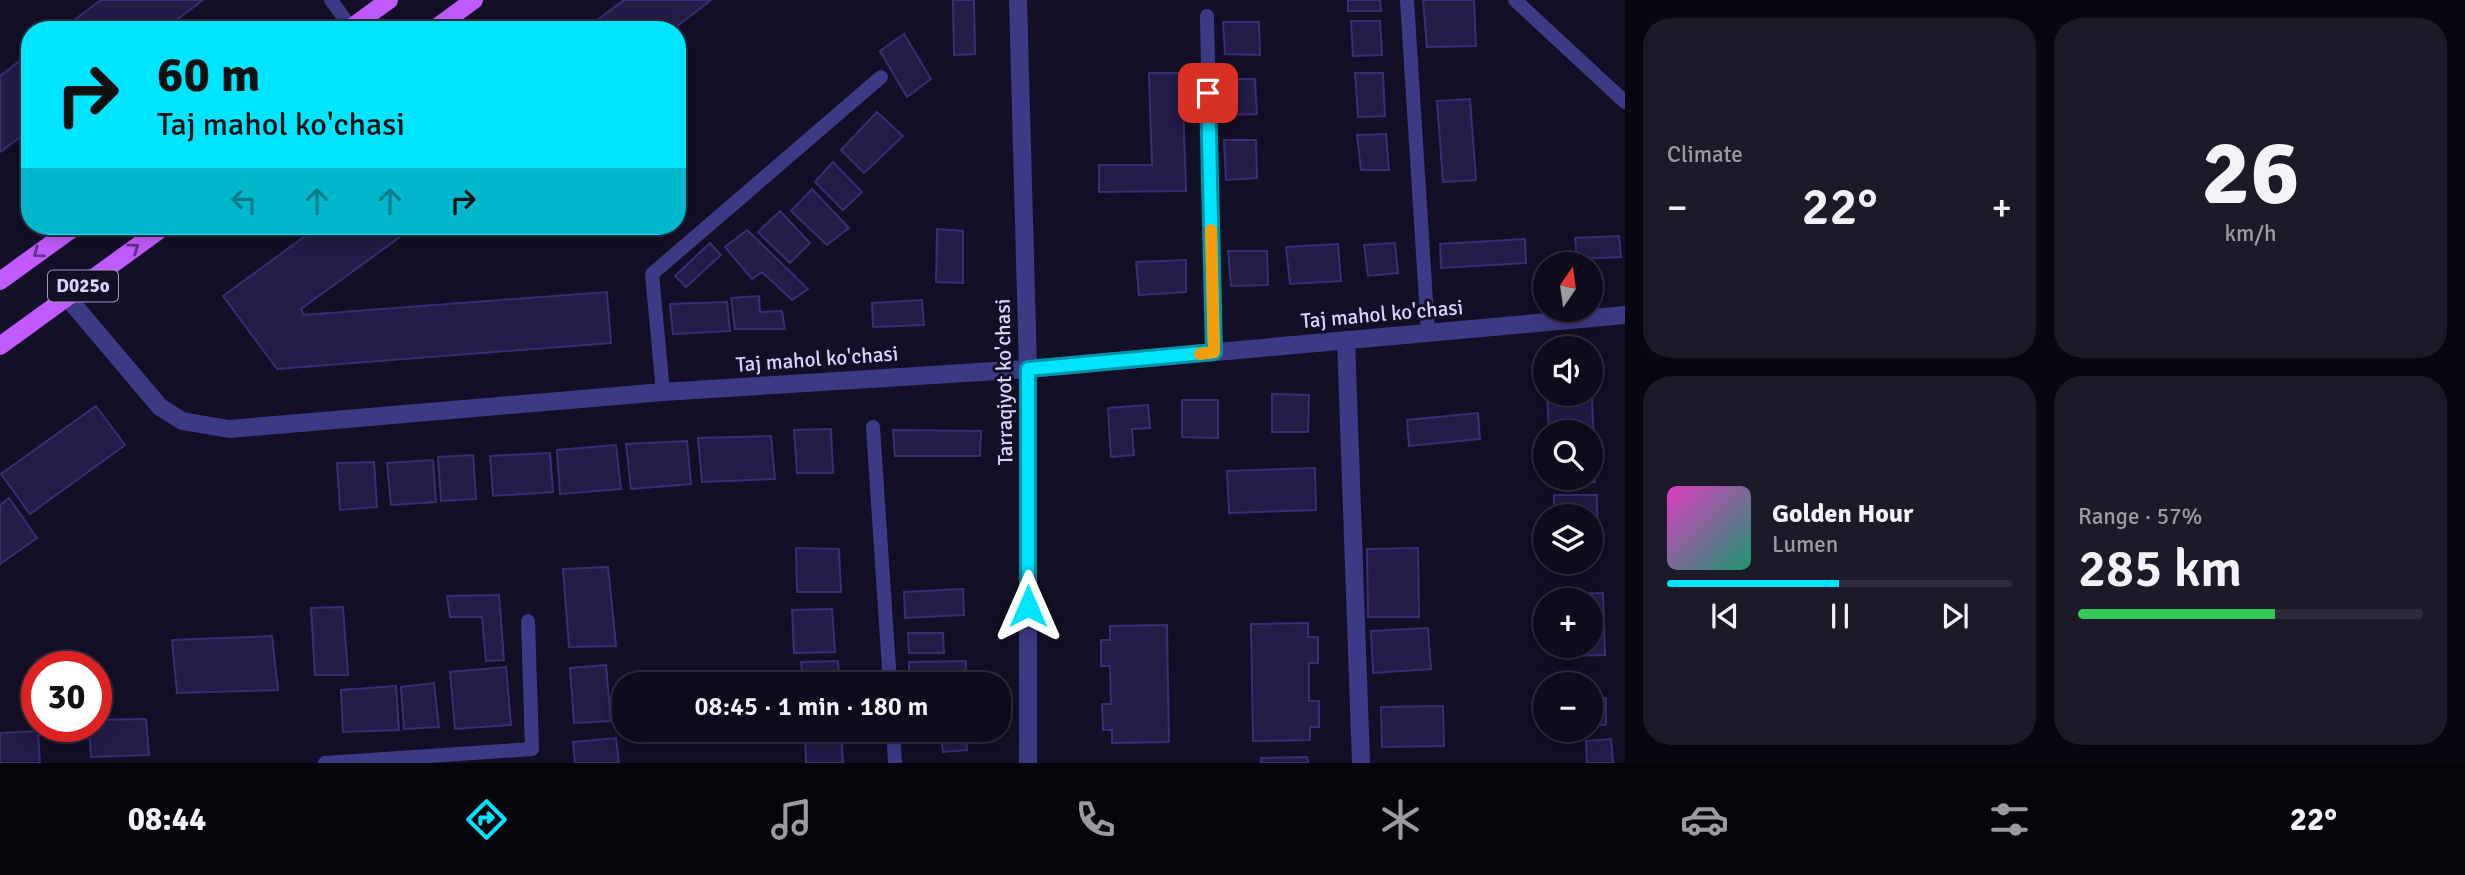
<!DOCTYPE html>
<html lang="en">
<head>
<meta charset="utf-8">
<style>
  :root { --surface:#0e0b1c; --page:#1c1929; --text:#f1f3f6; --muted:#9b9ba3; --line:#2e2b3b; --accent:#00e5ff }
  body { margin:0; font-family:Signika,sans-serif; background:var(--page); color:var(--text); height:100vh; display:flex; flex-direction:column; font-size:26px; white-space:nowrap }
  * { box-sizing:border-box; margin:0 }
  p { font-size:23px; color:var(--muted) }
  .icon { flex:none; width:38px; height:38px; fill:none; stroke:currentColor; stroke-width:2; stroke-linecap:round; stroke-linejoin:round }
  .map { position:relative; flex:1; overflow:hidden }
  .drawer { display:flex; flex-direction:column; gap:18px; padding:18px; background:#08060f; width:840px }
  .drawer>* { flex:none }
  .hud { position:absolute; left:21px; top:21px; width:665px; height:214px; border-radius:28px; box-shadow:0 4px 18px #0003,0 0 0 2px var(--line); background:#00e5ff; color:#111; overflow:hidden }
  .needle { width:46px; rotate:13deg }
  .tools { position:absolute; left:1533px; top:252px; display:grid; gap:14px }
  .tools a { display:grid; place-items:center; width:70px; height:70px; border-radius:50%; background:var(--surface); box-shadow:0 4px 18px #0003,0 0 0 2px var(--line); font-size:35px }
  .speed { position:absolute; left:21px; top:651px; display:flex; gap:14px; font-size:35px; font-weight:700; text-align:center }
  .speed>* { display:grid; place-content:center; width:91px; height:91px; border-radius:50%; background:var(--surface); box-shadow:0 4px 18px #0003,0 0 0 2px var(--line); line-height:1 }
  .speed .limit { border:10px solid #d22; background:#fff; color:#111 }
  .pin { position:absolute; display:grid; place-items:center; width:60px; height:60px; color:#fff; margin:-30px; border-radius:14px; box-shadow:0 4px 10px #0006 }
  .me { position:absolute; width:77px; margin:-38px; rotate:0deg; stroke-linejoin:round; filter:drop-shadow(0 0 5px #0008) }
  .turn { display:flex; align-items:center; gap:24px; height:147px; padding:0 21px; font-size:32px }
  .turn .icon { width:91px; height:91px; stroke-width:2.5 }
  .turn b { display:block; font-size:49px; line-height:60px }
  .lanes { display:flex; align-items:center; height:66px; padding:0 21px; background:#0003; justify-content:center; gap:35px; direction:ltr }
  .lanes .off { opacity:.35 }
  .big { font-size:52px; font-weight:600; line-height:1.1 }
  .drawer .tile { flex:1; display:flex; flex-direction:column; justify-content:center; gap:10px; min-width:0; padding:0 24px; border-radius:28px; background:var(--page) }
  .drawer .dial { align-items:center; gap:0 }
  .dial b { font-size:91px; line-height:1 }
  .song { display:flex; align-items:center; gap:21px }
  .cover { width:84px; height:84px; border-radius:10px; background:linear-gradient(135deg,hsl(310 70% 55%),hsl(160 70% 35%)) }
  .played { height:7px; border-radius:4px; background:linear-gradient(90deg,var(--accent) 50%,var(--line) 50%) }
  .keys { display:flex; justify-content:space-around; direction:ltr }
  .heat { display:flex; justify-content:space-between; align-items:center; font-size:38px; direction:ltr }
  .charge { height:10px; border-radius:5px; background:linear-gradient(90deg,#34c759 57%,var(--line) 0) }
  .drawer .tiles { flex:1; display:grid; gap:18px; grid-template-columns:repeat(2,1fr) }
  .trip { position:absolute; left:612px; top:672px; width:399px; height:70px; border-radius:28px; background:var(--surface); box-shadow:0 4px 18px #0003,0 0 0 2px var(--line); font-weight:600; line-height:70px; text-align:center }
  .tabs { display:flex; height:112px; justify-content:space-around; align-items:center; background:#06040b; color:var(--muted) }
  .tabs .icon { width:49px; height:49px }
  .tabs .active { color:var(--accent) }
  .tabs b { font-size:32px; color:var(--text) }
  main { display:flex; flex:1; min-height:0 }
  .map>svg:first-child { display:block }
  .building { fill:#241b47; stroke:#3b2d73; stroke-width:2 }
  .lines { fill:none; stroke-linecap:round; stroke-linejoin:round }
  .lane { stroke:#3d3a85; stroke-width:14 }
  .street { stroke:#3d3a85; stroke-width:18 }
  .primary { stroke:#c25bff; stroke-width:18 }
  .oneway { stroke:#623188 }
  .route-casing { stroke:#0095a6; stroke-width:18 }
  .route { stroke:#00e5ff; stroke-width:12 }
  .slow { stroke:#f59e0b; stroke-width:12 }
  .labels { text-anchor:middle; dominant-baseline:central; stroke-width:6; stroke-linejoin:round; paint-order:stroke }
  .shield { fill:#130f26; stroke:#9e99be; stroke-width:2 }
  .shield-label { font-size:19px; font-weight:bold; fill:#d9d4ff }
  .street-label { font-size:21px; fill:#d9d4ff; stroke:#130f26 }
</style>
</head>
<body>
<main>
<div class="map">
<svg width="1625" height="763" viewBox="0 0 1625 763">
  <rect width="100%" height="100%" fill="#130f26"/>
  <path class="building" d="M101,0h102l-40,30h-102z
    M624,0h87l-39,30h-88z
    M953,0h21l1,54 -21,1z
    M1348,0h32l1,11h-33z
    M1423,0h51l2,46 -49,1z
    M1351,21h29l2,34 -29,1z
    M1223,22h36l1,33 -35,-1z
    M904,34l27,45 -24,18 -27,-46z
    M30,53v77l-30,22v-76z
    M1149,73h33l4,118 -87,1v-27h53z
    M1355,73h28l2,43 -27,1z
    M1223,79h32l2,35 -29,1z
    M1470,99l6,81 -33,2 -6,-81z
    M877,112l26,24 -39,37 -23,-23z
    M1386,134l3,36h-28l-4,-35z
    M1224,140h32l1,38 -31,2z
    M833,162l29,30 -19,18 -28,-28z
    M812,189l37,39 -22,17 -36,-34z
    M780,211l30,32 -20,20 -32,-31z
    M319,226h96l-114,83 3,6 303,-23 4,51 -334,26 -54,-73z
    M937,229l26,2v52l-27,-1z
    M747,230l61,59 -16,11 -30,-28 -10,7 -27,-32z
    M1619,236l2,21 -44,2 -2,-21z
    M1525,239l1,24 -85,5 -1,-24z
    M710,243l11,12 -35,32 -11,-11z
    M1395,243l3,30 -30,3 -4,-31z
    M1338,244l3,37 -51,3 -4,-37z
    M1228,251h39l1,34 -37,1z
    M1186,260v32l-47,3 -3,-33z
    M759,296l1,16 22,-1 3,18h-50l-4,-31z
    M922,300l2,25 -51,2 -1,-24z
    M727,302l3,29 -57,3 -3,-30z
    M1591,380l3,60h-3v-8h-42l-2,-38h44z
    M1272,394l37,1 -1,37h-36z
    M1182,400h36v38l-36,-1z
    M1148,405l2,23 -18,1 2,26 -23,2 -3,-49z
    M96,406l29,39 -95,69 -29,-40z
    M1478,413l2,26 -71,7 -2,-26z
    M831,429l2,44h-36l-3,-43z
    M893,430l88,1 -1,25h-85z
    M771,436l4,43 -73,3 -4,-44z
    M687,441l4,43 -60,5 -5,-45z
    M616,445l5,44 -61,5 -3,-44z
    M1591,451h3l1,31 -42,2v-6h38z
    M550,453l3,39 -60,4 -3,-40z
    M473,455l3,44 -35,2 -3,-44z
    M433,460l3,42 -45,3 -4,-42z
    M374,462l3,45 -37,3 -3,-47z
    M1315,468l1,42 -87,3 -2,-42z
    M1554,495h43l1,58h-7v-37h-37z
    M9,498l28,40 -37,26v-59z
    M796,548l43,1 2,43h-44z
    M1418,548l1,69h-51l-1,-68z
    M608,567l8,79 -47,1 -6,-78z
    M963,589l1,26 -59,3 -1,-26z
    M1603,593l2,62 -36,1v-10h22v-46h-24v-6z
    M499,595l5,65 -18,1 -4,-44h-32l-3,-21z
    M343,607l5,68h-33l-4,-67z
    M832,609l3,43 -41,1 -2,-43z
    M1308,623v14h10v26h-9v38h10v26h-9v13l-57,1 -2,-117z
    M1167,625l2,117 -57,1v-13h-9l-1,-26h9l-1,-38h-9v-26h9v-14z
    M1428,628l3,41 -58,4 -2,-42z
    M908,633h35l1,20h-35z
    M272,636l6,54 -101,3 -5,-53z
    M81,656l1,11h-44l-1,-7z
    M838,661l2,23h-37l-2,-22z
    M966,661l-1,23h-56v-22z
    M606,665l5,56 -37,2 -4,-55z
    M506,667l5,58 -56,4 -5,-57z
    M434,683l5,44 -35,2 -3,-42z
    M396,686l3,44 -56,2 -2,-42z
    M1606,698v27h-15v-26z
    M1443,706l1,40 -62,1 -1,-40z
    M146,719l3,36 -58,2 -2,-31h7v-6z
    M805,730h36l2,33h-37z
    M940,730h25l2,20 -24,2z
    M38,731l2,32h-40v-30z
    M616,738l3,25h-44l-2,-21z
    M1611,739l2,24h-26l-1,-22z
    M1307,757l1,6h-47v-5z"/>
  <g class="lines">
    <path class="lane" d="M331,0l20,28
      M1407,0l21,333
      M1515,0l110,102
      M1207,16l7,336
      M663,392l-11,-118 229,-197
      M873,427l17,257
      M893,730l2,33
      M325,763l207,-14 -4,-128"/>
    <path class="street" d="M1018,0l10,369v394
      M67,297l93,110 22,14 47,8 434,-37 365,-23 597,-54
      M1346,340l15,423"/>
    <path class="primary" d="M348,30l41,-30
      M433,30l41,-30
      M0,281l76,-55
      M0,346l165,-120"/>
  </g>
  <defs><path id="oneway-chevron" d="M-2-3.5L2.5 0L-2 3.5" fill="none" stroke-width="1.6" stroke-linecap="round" stroke-linejoin="round" transform="scale(1.75)"/></defs>
  <g class="oneway">
    <use href="#oneway-chevron" transform="translate(134 248) rotate(-36)"/>
    <use href="#oneway-chevron" transform="translate(38 253) rotate(144)"/>
  </g>
  <g class="lines">
    <defs>
      <path id="route" d="M1028,606v-237l186,-17 -6,-259"/>
    </defs>
    <use href="#route" class="route-casing"/>
    <use href="#route" class="route"/>
    <path class="slow" d="M1200,354l14,-2 -3,-122"/>
  </g>
  <g class="labels">
    <rect class="shield" x="48" y="270.5" width="70" height="31" rx="5"/>
    <g class="shield-label">
      <text x="83" y="286">D025o</text>
    </g>
    <g class="street-label">
      <text transform="translate(1382 314) rotate(-5)">Taj mahol ko'chasi</text>
      <text transform="translate(817 359) rotate(-4)">Taj mahol ko'chasi</text>
      <text transform="translate(1004 382) rotate(-91)">Tarraqiyot ko'chasi</text>
    </g>
  </g>
</svg>
<div class="tools">
<a><svg class="needle" viewBox="-14 -14 28 28"><path d="M0-13l5 13h-10z" fill="#e53935"/><path d="M0 13l5-13h-10z" fill="#9b9ba3"/></svg></a>
<a><svg class="icon" aria-label="sound" viewBox="0 0 24 24"><path d="M4 9h4l5-4v14l-5-4H4zM17 9q2 3 0 6"/></svg></a>
<a><svg class="icon" aria-label="search" viewBox="0 0 24 24"><circle cx="10" cy="10" r="6"/><path d="M15 15l6 6"/></svg></a>
<a><svg class="icon" aria-label="layers" viewBox="0 0 24 24"><path d="M12 4l9 5-9 5-9-5zM3 14l9 5 9-5"/></svg></a>
<a>+</a>
<a>−</a>
</div>
<div class="speed"><div class="limit">30</div></div>
<div class="pin" style="left:1208px;top:93px;background:#d93025"><svg class="icon" aria-label="arrive" viewBox="0 0 24 24"><path d="M6 21V4h12l-3 4 3 4H6"/></svg></div>
<svg class="me" style="left:1028px;top:606px" viewBox="-20 -20 40 40"><path d="M0-17L14 15 0 8-14 15z" fill="#00e5ff" stroke="#fff" stroke-width="4"/></svg>
<div class="trip">08:45 · 1 min · 180 m</div>
<div class="hud">
<div class="turn"><svg class="icon" aria-label="right" viewBox="0 0 24 24"><path d="M7 20v-9h11M14 6l5 5-5 5"/></svg><div><b>60 m</b>Taj mahol ko'chasi</div></div>
<div class="lanes"><svg class="icon off" aria-label="left" viewBox="0 0 24 24"><path d="M17 20v-9H6M10 6l-5 5 5 5"/></svg><svg class="icon off" aria-label="ahead" viewBox="0 0 24 24"><path d="M12 20V5M6 11l6-6 6 6"/></svg><svg class="icon off" aria-label="ahead" viewBox="0 0 24 24"><path d="M12 20V5M6 11l6-6 6 6"/></svg><svg class="icon" aria-label="right" viewBox="0 0 24 24"><path d="M7 20v-9h11M14 6l5 5-5 5"/></svg></div>
</div>
</div>
<section class="drawer">
<div class="tiles">
<div class="tile"><p>Climate</p>
<div class="heat"><a>−</a><b class="big">22°</b><a>+</a></div>
</div>
<div class="tile dial"><b>26</b><p>km/h</p></div>
<div class="tile">
<div class="song"><i class="cover"></i><div><b>Golden Hour</b><p>Lumen</p></div></div>
<div class="played"></div>
<div class="keys"><svg class="icon" aria-label="previous" viewBox="0 0 24 24"><path d="M18 5L8 12l10 7zM5 5v14"/></svg><svg class="icon" aria-label="pause" viewBox="0 0 24 24"><path d="M8 5v14M16 5v14"/></svg><svg class="icon" aria-label="next" viewBox="0 0 24 24"><path d="M6 5l10 7-10 7zM19 5v14"/></svg></div>
</div>
<div class="tile"><p>Range · 57%</p><b class="big">285 km</b><div class="charge"></div></div>
</div>
</section>
</main>
<nav class="tabs">
<b>08:44</b>
<svg class="icon active" aria-label="directions" viewBox="0 0 24 24"><path d="M12 3l9 9-9 9-9-9zM9 14v-3h6M13 9l2 2-2 2"/></svg>
<svg class="icon" aria-label="music" viewBox="0 0 24 24"><path d="M9 18V5l10-2v13"/><circle cx="6" cy="18" r="3"/><circle cx="16" cy="16" r="3"/></svg>
<svg class="icon" aria-label="phone" viewBox="0 0 24 24"><path d="M5 4h4l2 5-3 2q2 4 5 5l2-3 5 2v4C11 20 4 13 5 4z"/></svg>
<svg class="icon" aria-label="climate" viewBox="0 0 24 24"><path d="M12 3v18M4 7l16 10M4 17L20 7"/></svg>
<svg class="icon" aria-label="car" viewBox="0 0 24 24"><path d="M5 17H2v-5l4-1 3-4h7l3 4 3 1v5h-3M9 17h6M6 11h13"/><circle cx="7" cy="17" r="2"/><circle cx="17" cy="17" r="2"/></svg>
<svg class="icon" aria-label="filters" viewBox="0 0 24 24"><path d="M4 7h16M4 17h16"/><circle cx="9" cy="7" r="2"/><circle cx="15" cy="17" r="2"/></svg>
<b>22°</b>
</nav>
</body>
</html>
